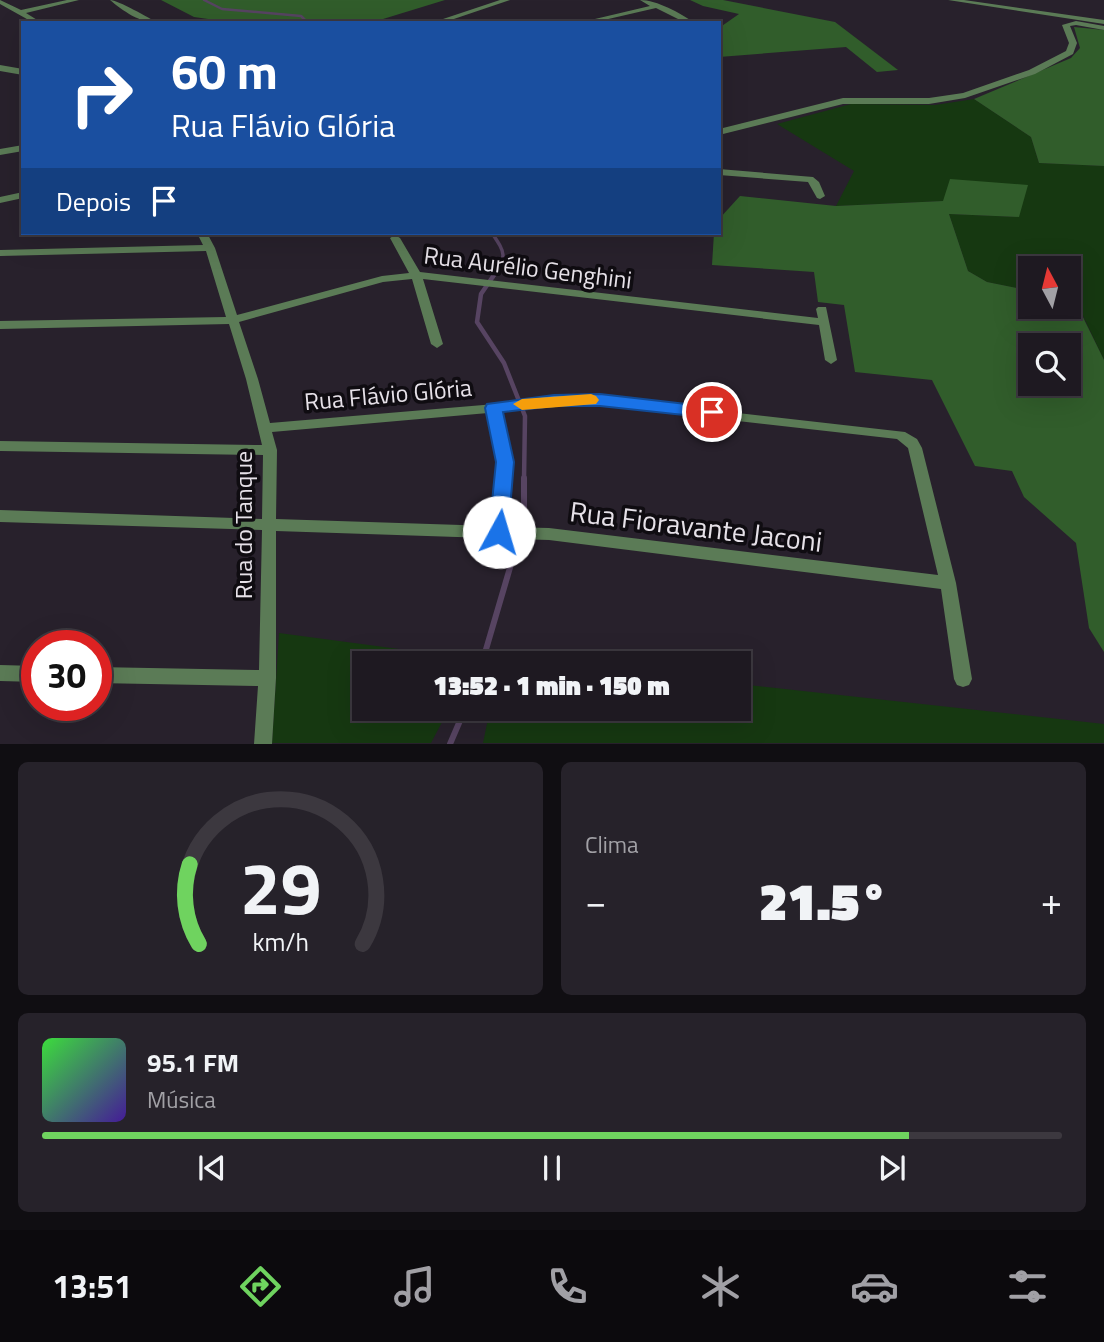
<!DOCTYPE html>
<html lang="pt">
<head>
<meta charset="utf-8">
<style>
  :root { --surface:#1e1921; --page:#26222a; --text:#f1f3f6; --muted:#a1a0a5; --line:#3c383f; --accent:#6fd35f }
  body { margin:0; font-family:"Titillium Web",sans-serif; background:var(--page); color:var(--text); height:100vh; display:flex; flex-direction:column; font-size:26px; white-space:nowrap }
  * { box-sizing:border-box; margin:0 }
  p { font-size:23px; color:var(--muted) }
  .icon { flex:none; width:38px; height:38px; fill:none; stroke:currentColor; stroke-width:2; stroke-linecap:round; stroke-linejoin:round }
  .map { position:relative; height:744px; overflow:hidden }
  .side { display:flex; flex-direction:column; gap:18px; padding:18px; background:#100e12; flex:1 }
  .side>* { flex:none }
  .guide { position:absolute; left:21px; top:21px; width:700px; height:214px; border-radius:0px; box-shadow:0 7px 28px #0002,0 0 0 2px var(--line); background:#1a4fa0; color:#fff; overflow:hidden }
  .needle { width:46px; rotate:353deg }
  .controls { position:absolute; left:1018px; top:256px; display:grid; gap:14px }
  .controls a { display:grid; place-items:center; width:63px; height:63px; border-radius:0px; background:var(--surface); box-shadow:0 7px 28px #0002,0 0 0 2px var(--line); font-size:35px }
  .speed { position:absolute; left:21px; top:630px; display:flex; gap:14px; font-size:35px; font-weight:700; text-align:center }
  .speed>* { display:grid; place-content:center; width:91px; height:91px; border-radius:50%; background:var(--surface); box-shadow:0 7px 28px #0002,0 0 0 2px var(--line); line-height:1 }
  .speed .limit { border:10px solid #d22; background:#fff; color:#111 }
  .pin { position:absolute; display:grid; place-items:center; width:60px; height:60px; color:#fff; margin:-30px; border:4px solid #fff; border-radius:50%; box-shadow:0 2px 7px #0007 }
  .me { position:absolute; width:77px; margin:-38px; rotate:6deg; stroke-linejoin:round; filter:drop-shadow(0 0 5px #0008) }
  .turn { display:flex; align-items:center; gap:24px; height:147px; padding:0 35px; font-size:32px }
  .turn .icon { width:91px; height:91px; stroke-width:2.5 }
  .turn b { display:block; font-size:49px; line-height:60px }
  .then { display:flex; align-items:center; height:66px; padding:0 35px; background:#0003; gap:14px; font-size:26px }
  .big { font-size:52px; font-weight:800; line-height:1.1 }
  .side .card { flex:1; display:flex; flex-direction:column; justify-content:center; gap:10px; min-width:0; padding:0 24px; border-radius:10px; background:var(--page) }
  .side .dial { align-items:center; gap:0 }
  .dial svg { height:182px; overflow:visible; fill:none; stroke:var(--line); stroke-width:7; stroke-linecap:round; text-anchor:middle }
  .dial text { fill:var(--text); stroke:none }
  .song { display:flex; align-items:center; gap:21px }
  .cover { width:84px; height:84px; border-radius:10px; background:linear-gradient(135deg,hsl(120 70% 55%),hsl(260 70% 35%)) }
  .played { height:7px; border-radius:4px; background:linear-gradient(90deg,var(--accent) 85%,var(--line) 85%) }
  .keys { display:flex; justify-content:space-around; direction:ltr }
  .heat { display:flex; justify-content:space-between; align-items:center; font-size:38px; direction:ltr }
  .side .tiles { flex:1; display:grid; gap:18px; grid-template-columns:1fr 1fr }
  .card:last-child { grid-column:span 2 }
  .trip { position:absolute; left:352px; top:651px; width:399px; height:70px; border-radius:0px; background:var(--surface); box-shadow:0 7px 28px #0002,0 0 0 2px var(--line); font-weight:800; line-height:70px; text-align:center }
  .tab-bar { display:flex; height:112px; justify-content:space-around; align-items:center; background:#0c0a0d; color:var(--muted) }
  .tab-bar .icon { width:49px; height:49px }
  .tab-bar .current { color:var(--accent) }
  .tab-bar b { font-size:32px; color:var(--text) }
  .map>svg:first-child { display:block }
  .green { fill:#163811 }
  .forest { fill:#315d2b; fill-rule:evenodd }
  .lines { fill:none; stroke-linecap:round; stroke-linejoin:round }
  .stream-far3 { stroke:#574462; stroke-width:2.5 }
  .stream-far2 { stroke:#574462; stroke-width:3.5 }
  .stream-far1 { stroke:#574462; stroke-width:4.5 }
  .stream { stroke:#574462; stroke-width:6 }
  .minor { fill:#5b7b56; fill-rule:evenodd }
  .tertiary { fill:#5b7b56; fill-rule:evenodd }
  .route { fill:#1a73e8; stroke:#114b97; stroke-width:2 }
  .slow { fill:#f59e0b }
  .labels { text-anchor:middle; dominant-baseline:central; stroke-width:7; stroke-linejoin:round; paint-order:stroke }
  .street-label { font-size:24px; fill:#e6e1e8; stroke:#0f0c11 }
  .near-street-label { font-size:28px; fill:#e6e1e8; stroke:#0f0c11 }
</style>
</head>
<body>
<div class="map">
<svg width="1104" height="744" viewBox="0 0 1104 744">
  <rect width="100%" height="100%" fill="#28212c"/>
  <path class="green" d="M974,99l57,38 8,26 65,3v194l-29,-61 -6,-1v-30h-38v23l-44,-9 -19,-11 -19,-57 70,3 -76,-16 -107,5 18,-35 -77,-47 74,-20 84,1z
    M279,633l195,26 -2,4h-108v46h85l-18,34h-159z
    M739,684l365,40v19h-621l7,-34h248z"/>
  <path class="forest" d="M161,0h284l-75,23h-134l-42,-6z
    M690,0h33l112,22 63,48 -21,2 -31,-25 -127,10v-29l20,-14 -36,-8z
    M1074,27l30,3v136l-65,-3 -8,-26 -57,-38 97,-41 9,-10z
    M950,179l78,6 -9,32 -70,-3 19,57 19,11 44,9v15h38v-8l5,1 30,61v292l-15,-24 -13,-85 -52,-46 -12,-26 -37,-5 -43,-86 -77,-8 -11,-67 -26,-3 -4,-30 -102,-7 2,-32h5v-14l21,-23 96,10 107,-5zM1031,345h38v38h-38z"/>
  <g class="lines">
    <path class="stream-far3" d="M204,0l18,9 79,7 7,7"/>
    <path class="stream-far2" d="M492,233c14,21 15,23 1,44"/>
    <path class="stream-far1" d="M494,275l-13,19 -4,28 27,41 21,53 -1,64"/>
    <path class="stream" d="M482,663l42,-143v-42
      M450,744l15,-35"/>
    <path class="minor" d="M0,0l21,10 46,-10h12l-53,13 16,10h-8l-34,-19z
      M110,0c8,0 39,18 48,23 -18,0 -35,-12 -48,-23z
      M500,0h10l-68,23h-11z
      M640,0c17,0 40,13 55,23h-9l-30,-15 -65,15h-13l72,-17z
      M948,0h16l140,20v4z
      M23,145v6l-23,4v-6z
      M719,169l94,8 6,5 6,14 -5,3 -3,-1 -9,-16 -89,-7z
      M23,192v6l-23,5v-6z
      M197,233h10l8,15 22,67 145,-39 27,-3 -19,-35 5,-3 5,3 20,34 398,46 -2,-9 2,-2h8l11,53 -6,4 -6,-4 -6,-35 -396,-46 20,65 -6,4 -6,-4 -19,-65 -29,3 -144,40 19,57 12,44 319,-27 316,36 12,7 5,9 34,135 16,96 -3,6 -6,2 -6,-2 -3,-6 -13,-90 -392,-49 -273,-9v147l-4,66h-18l4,-58 -162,-3v-16l163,3 3,-140 -262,-8v-12l262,9 1,-64 -263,-4v-10l262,4 -16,-66 -17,-55 -229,5v-8l226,-4 -20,-66 -206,5v-6l203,-5zM589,404l308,35 11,9 30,127 -389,-47 -42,-1 5,-65 -12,-50zM488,413l10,49 -6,64 -216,-7 1,-69 -5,-18z
      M0,665l37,1v16l-37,-1z"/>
    <path class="tertiary" d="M1076,21l28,5v4l-28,-5 -6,1 7,17 -4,11 -38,20 -70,24 -36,6h-86l-124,31v-6l124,-31h86l34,-5 66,-23 37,-19 3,-8 -7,-18z
      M0,65l23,4v6l-23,-4z"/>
  </g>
  <path class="route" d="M600,394l112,13 8,5 -8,6 -112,-12h-46l-51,6 11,50 -6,70 -3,6 -6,2 -7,-2 -3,-6 7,-70 -11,-54 2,-4 67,-9z"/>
  <path class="slow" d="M591,394l5,2 3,4 -3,4 -74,6 -9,-6 9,-5z"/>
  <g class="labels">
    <g class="street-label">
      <text transform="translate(528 267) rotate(7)">Rua Aurélio Genghini</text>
      <text transform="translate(388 394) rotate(-5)">Rua Flávio Glória</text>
      <text transform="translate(243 525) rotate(-90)">Rua do Tanque</text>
    </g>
    <g class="near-street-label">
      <text transform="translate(696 526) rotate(7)">Rua Fioravante Jaconi</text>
    </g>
  </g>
</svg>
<div class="controls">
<a><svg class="needle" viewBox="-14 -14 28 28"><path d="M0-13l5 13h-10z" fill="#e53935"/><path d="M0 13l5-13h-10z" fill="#a1a0a5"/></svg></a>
<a><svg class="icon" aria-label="search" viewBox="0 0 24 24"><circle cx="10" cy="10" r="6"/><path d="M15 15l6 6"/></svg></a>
</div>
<div class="speed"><div class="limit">30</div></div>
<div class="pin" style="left:712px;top:412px;background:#d93025"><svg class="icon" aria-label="arrive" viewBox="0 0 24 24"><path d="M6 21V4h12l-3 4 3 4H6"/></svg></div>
<svg class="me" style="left:499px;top:532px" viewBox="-20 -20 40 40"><circle r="19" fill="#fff"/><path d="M0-13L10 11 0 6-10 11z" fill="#1a73e8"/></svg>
<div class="trip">13:52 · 1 min · 150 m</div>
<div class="guide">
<div class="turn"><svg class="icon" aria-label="right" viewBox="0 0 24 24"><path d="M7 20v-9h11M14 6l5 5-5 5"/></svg><div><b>60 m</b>Rua Flávio Glória</div></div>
<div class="then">Depois<svg class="icon" aria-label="arrive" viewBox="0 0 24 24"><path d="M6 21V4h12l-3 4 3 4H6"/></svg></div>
</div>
</div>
<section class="side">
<div class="tiles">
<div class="card dial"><svg viewBox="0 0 100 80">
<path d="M14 69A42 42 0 1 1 86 69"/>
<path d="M14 69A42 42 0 0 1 10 34" stroke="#6fd35f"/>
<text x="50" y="56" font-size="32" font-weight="700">29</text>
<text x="50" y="72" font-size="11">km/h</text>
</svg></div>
<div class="card"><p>Clima</p>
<div class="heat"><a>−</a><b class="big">21.5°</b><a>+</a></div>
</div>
<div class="card">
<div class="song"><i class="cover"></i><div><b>95.1 FM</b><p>Música</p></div></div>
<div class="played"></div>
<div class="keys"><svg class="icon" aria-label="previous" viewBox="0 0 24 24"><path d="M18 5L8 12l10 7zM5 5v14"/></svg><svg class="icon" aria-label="pause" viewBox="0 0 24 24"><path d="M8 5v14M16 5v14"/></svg><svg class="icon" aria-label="next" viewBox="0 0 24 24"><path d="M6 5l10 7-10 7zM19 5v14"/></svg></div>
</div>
</div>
</section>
<nav class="tab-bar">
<b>13:51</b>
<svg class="icon current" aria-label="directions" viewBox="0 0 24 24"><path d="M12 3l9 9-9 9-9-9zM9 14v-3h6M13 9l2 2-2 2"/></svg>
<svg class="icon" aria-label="music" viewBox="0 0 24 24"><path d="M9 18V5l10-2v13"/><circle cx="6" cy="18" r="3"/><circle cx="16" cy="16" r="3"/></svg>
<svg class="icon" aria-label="phone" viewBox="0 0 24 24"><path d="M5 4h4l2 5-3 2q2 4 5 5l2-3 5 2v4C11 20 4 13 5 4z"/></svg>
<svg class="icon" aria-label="climate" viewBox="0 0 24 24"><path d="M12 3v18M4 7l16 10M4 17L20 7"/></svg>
<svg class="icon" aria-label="car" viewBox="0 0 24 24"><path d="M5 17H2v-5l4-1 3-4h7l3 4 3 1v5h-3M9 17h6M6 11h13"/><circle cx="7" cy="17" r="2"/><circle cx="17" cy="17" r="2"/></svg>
<svg class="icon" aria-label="filters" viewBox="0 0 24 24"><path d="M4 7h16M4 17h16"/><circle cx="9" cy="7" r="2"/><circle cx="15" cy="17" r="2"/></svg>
</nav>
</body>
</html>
